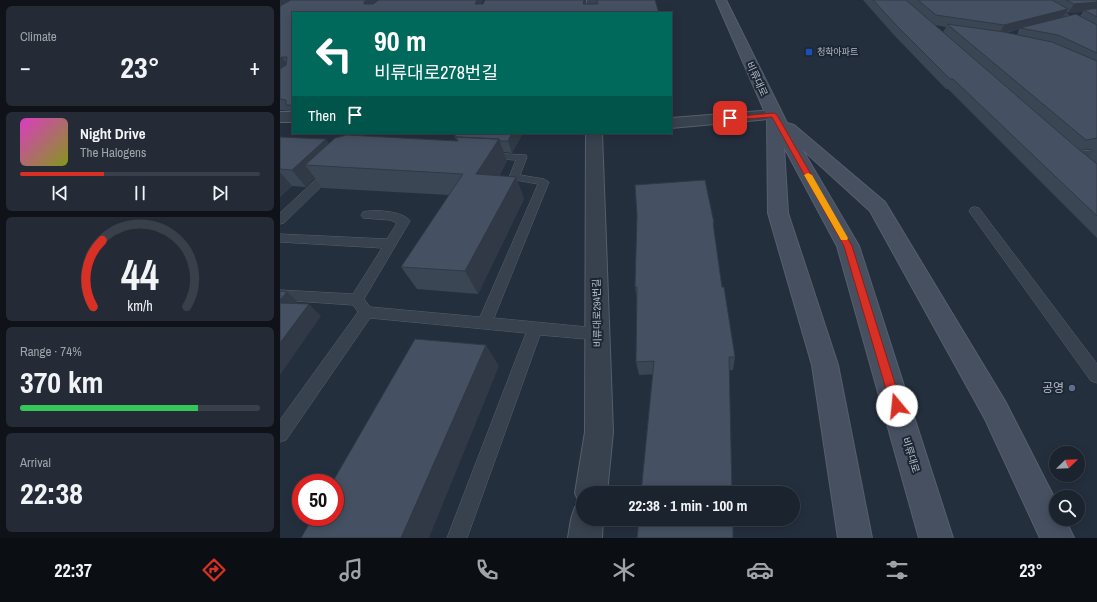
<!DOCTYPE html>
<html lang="en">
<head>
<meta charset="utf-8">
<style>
  :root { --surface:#1b232e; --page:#242b36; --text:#f1f3f6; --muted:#a0a4aa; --line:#39404a; --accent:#d93025 }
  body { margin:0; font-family:"Archivo Narrow","Noto Sans KR",sans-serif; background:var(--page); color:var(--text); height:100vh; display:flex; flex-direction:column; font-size:15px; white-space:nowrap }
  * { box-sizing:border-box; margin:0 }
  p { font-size:13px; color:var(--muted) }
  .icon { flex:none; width:22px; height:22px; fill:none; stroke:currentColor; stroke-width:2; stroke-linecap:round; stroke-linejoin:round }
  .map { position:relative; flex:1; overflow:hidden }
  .side { display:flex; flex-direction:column; gap:6px; padding:6px; background:#0f1319; width:280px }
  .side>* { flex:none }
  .hud { position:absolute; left:12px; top:12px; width:380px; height:122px; border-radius:0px; box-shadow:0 2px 10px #0003,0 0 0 1px var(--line); background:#00695c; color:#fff; overflow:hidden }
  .needle { width:26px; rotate:67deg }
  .buttons { position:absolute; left:769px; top:446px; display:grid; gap:8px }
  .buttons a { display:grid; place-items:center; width:36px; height:36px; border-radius:50%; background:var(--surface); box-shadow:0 2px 10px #0003,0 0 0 1px var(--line); font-size:20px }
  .speed { position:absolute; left:12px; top:474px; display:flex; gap:8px; font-size:20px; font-weight:700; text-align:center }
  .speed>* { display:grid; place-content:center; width:52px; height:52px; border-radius:50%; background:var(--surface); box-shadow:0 2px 10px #0003,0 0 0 1px var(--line); line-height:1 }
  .speed .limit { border:6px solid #d22; background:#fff; color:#111 }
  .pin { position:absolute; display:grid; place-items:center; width:34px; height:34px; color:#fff; margin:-17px; border-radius:8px; box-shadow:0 2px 6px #0006 }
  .me { position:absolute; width:44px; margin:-22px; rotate:343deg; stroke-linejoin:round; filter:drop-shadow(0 0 3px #0008) }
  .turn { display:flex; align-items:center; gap:14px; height:84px; padding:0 16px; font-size:18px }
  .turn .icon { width:52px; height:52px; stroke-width:2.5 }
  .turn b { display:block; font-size:28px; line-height:34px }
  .then { display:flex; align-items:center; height:38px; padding:0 16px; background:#0003; gap:8px; font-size:15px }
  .big { font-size:30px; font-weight:800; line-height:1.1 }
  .side .card { flex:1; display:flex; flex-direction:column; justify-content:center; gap:6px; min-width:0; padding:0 14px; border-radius:6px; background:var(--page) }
  .side .dial { align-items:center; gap:0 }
  .dial svg { height:104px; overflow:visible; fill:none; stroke:var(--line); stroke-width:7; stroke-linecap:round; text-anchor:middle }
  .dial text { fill:var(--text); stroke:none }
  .song { display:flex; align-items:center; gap:12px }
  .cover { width:48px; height:48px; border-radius:6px; background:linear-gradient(135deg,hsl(310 70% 55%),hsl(70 70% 35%)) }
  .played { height:4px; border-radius:2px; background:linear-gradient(90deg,var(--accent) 35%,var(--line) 35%) }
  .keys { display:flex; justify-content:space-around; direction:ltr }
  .heat { display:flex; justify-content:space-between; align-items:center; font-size:22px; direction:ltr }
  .charge { height:6px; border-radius:3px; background:linear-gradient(90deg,#34c759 74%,var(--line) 0) }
  .trip { position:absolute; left:296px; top:486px; width:224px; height:40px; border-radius:20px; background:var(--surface); box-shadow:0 2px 10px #0003,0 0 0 1px var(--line); font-weight:800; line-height:40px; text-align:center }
  .dock { display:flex; height:64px; justify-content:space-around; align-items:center; background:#0b0e12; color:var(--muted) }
  .dock .icon { width:28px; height:28px }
  .dock .active { color:var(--accent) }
  .dock b { font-size:18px; color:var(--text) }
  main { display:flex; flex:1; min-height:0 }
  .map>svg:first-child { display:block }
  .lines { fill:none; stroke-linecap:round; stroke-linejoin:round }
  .service-casing { stroke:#565f6c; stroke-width:1 }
  .minor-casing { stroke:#565f6c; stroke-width:2 }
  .secondary-casing { stroke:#565f6c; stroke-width:2 }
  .service { fill:#38414e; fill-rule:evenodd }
  .minor { fill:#38414e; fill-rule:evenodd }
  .secondary { fill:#465061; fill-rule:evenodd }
  .wall { fill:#3b4654; fill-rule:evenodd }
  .shaded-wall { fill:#303945 }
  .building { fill:#455162; stroke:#303945 }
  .route { fill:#d93025; stroke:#8d1f18 }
  .slow { fill:#f59e0b }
  .transit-dot { fill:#1a4fb4; stroke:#1d2633; stroke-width:1.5 }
  .service-dot { fill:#5c6f8a; stroke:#1d2633; stroke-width:1.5 }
  .labels { text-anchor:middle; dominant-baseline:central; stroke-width:4; stroke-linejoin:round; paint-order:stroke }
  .far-poi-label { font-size:9px; fill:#b4bcc9; stroke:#1d2633; text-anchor:start }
  .street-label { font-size:10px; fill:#b4bcc9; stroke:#1d2633 }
  .near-poi-label { font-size:12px; fill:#b4bcc9; stroke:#1d2633; text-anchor:end }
</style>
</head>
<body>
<main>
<section class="side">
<div class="card"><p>Climate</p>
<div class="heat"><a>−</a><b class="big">23°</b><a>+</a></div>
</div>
<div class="card">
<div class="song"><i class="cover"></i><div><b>Night Drive</b><p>The Halogens</p></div></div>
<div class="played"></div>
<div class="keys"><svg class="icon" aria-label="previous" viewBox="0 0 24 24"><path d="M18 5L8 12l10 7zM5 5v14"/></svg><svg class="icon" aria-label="pause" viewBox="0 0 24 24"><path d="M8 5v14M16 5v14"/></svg><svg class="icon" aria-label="next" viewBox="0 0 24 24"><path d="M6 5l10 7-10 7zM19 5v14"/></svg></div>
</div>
<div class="card dial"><svg viewBox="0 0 100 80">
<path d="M14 69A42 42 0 1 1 86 69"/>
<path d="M14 69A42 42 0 0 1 21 18" stroke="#d93025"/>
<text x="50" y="56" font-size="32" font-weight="700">44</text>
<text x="50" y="72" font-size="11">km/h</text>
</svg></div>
<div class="card"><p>Range · 74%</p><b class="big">370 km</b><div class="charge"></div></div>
<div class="card"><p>Arrival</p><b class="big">22:38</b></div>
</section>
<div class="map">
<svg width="817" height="538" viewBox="0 0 817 538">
  <rect width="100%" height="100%" fill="#242f3e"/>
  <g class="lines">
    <defs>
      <path id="service" d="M756,0h7l54,32v5z
        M817,150v6l-24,2 -5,-3 5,-3z
        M208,153l38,2 1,2 -7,18 24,4 5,3 -55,136 103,10 5,2 2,4 -2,4 -5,2 -57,-5 -73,203h-20l79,-205 -156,-15 -84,122 -6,2v-22l78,-108 -5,-7 -73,-5v-10l73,4 29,-46 -102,-6v-8l107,5 10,-16 -7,-3 -27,-2 -2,-3 2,-3c10,-3 41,-1 47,9l-46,78 6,8 110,10 58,-133 -28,-5 -1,-2 7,-17 -32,-2 -1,-2z
        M51,168l4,1 1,2 -1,2 -51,50 -4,1v-11l47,-44z
        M695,207l4,1 118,156v19l-6,-2 -120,-167 -2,-3 2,-3z"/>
      <path id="minor" d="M307,0h10l1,13h-12z
        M494,110l5,2 3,3 -3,3 -108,10v-10z
        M0,112h13v10h-13z
        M306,133h16l11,299 -6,61h-24v26h20l-1,19h-34l3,-19 4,-12 7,-2 -2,-1 -5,-11 10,-61z"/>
      <path id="secondary" d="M436,0h10l61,123 7,2 91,77 120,199 51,100v18h9l9,19h-34l-55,-119 -115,-208 -68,-62 57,97 94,292h-34l-82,-292 -53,-99 4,66 50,152 34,173h-34l-26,-173 -44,-152 -1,-96z"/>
    </defs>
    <use href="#service" class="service-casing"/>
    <use href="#minor" class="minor-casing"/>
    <use href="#secondary" class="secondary-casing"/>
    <use href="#service" class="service"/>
    <use href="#minor" class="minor"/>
    <use href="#secondary" class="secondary"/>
  </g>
  <path class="wall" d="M0,0l202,4 104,-4v4l73,9h-366v102l-3,-4 -10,-1z
    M583,0h234v238l-149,-149h-2l-53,-55zM786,12l2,1 15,-1 -3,4 -17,2zM654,25l12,2 -3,5zM739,29l-2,6 -10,-2zM814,149l-6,8 -8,-7z
    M173,133h70l-11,20 -8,-1 3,9 -8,15 17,1 8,22 -46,95 -61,-5 -16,-22 48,-72 -127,-7 -7,-10 -9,9 -14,-1 -12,11v-60l49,6 128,-2z
    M357,215l77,8v8l8,56 13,70 -2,13 -94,5 -3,-13 1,-62 -2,-13z"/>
  <path class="shaded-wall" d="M0,0h16l-16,8z
    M87,0h18l-16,12 -5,-8v-2z
    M197,0h6l-4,13 -4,-9z
    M304,0h2l-1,13 -2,-9z
    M817,2v8h-13l-1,2 -15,1 6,-9z
    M788,9l-6,9 -42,10 -1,1 -20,5 5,-9z
    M2,57l7,11 -9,6v-16z
    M232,133h11l-11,20 -4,-12z
    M46,139l12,17 -33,9 10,13 -9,9 -14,-17z
    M219,139l8,22 -21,36 -10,-23z
    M0,172l12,14 -12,11z
    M236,177l8,22 -46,95 -13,-23z
    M7,292l13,12h-20v-4z
    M29,304l12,12 -41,59v-32z
    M206,345l13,21 -70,172h-28z"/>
  <path class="building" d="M11,0h76l-3,2v2h9l6,-4h98l-2,4h8l2,-4h99l-1,4h15l-1,-4h58l4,13h-366v92h-7v-5l-6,-1v-30l6,-4 1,-8h-5l-2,1v-52z
    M593,0h33l170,147 21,17v52l-144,-137h-3l-54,-54z
    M638,0h134l16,9 -64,16 -68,-10z
    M786,0h31v2l-23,2z
    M817,8v9l-13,-7z
    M796,14l21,11v28l-39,-18 -38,-7z
    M667,24l57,8 48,10 45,19v77l-11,2z
    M174,133h58l-4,8h-8l-1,-2 -43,-2 1,1z
    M67,135l111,6 -2,-4 43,2 -23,35 40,3 -51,94 -64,-4 62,-93 -158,-9 30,-27z
    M0,137l46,2 -34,31 -12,-1z
    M425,180l9,43h-1l9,64h2l11,70h-6l3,136h-91l13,-132 -18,1 1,-75h-2l2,-72 -2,-30z
    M0,291l7,1 -7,8z
    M0,303l29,1 -29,39z
    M135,339l71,6 -85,193h-100l12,-21h22v-34h-3z
    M359,519h94v19h-96z"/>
  <path class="route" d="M494,113l3,2 75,131 50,160 -1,4 -4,2 -4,-2 -2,-4 -47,-160 -72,-129 -42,3 -4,-2 4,-1z"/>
  <path class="slow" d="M528,173l4,2 36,63 -1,2h-6l-1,-2 -36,-63z"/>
  <rect class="transit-dot" x="525" y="48" width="8" height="8" rx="2"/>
  <circle class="service-dot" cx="792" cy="388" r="4"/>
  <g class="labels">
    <g class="far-poi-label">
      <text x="537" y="52">청학아파트</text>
    </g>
    <g class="street-label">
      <text transform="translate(477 79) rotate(65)">비류대로</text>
      <text transform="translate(317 313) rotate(-91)">비류대로294번길</text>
      <text transform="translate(631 455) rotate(73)">비류대로</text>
    </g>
    <g class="near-poi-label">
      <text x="784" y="388">공영</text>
    </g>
  </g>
</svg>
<div class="buttons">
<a><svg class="needle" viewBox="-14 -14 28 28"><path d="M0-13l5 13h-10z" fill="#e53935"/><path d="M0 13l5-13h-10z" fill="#a0a4aa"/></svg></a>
<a><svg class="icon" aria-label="search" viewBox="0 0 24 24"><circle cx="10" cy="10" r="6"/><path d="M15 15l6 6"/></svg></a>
</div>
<div class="speed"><div class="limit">50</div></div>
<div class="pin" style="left:450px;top:118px;background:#d93025"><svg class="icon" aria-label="arrive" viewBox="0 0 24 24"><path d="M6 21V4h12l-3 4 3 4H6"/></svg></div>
<svg class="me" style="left:617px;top:406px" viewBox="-20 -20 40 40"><circle r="19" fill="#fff"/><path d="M0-13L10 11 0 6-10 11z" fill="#d93025"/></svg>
<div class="trip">22:38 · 1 min · 100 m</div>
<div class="hud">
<div class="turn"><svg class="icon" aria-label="left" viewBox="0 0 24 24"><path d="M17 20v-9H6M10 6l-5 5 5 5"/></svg><div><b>90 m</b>비류대로278번길</div></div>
<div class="then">Then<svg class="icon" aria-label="arrive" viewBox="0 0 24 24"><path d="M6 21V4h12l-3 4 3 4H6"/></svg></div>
</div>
</div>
</main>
<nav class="dock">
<b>22:37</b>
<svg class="icon active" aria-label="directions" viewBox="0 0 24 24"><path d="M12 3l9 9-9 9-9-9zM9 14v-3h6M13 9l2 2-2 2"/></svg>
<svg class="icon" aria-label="music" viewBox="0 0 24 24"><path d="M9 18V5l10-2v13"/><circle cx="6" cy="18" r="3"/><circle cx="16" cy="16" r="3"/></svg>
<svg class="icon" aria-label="phone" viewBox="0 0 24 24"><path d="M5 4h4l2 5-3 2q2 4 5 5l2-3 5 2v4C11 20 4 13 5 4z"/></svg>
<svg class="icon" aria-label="climate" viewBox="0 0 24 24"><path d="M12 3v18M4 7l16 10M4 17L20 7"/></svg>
<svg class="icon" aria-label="car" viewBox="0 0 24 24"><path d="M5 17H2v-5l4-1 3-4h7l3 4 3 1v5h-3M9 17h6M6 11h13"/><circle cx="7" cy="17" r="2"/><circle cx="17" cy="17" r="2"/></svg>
<svg class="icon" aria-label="filters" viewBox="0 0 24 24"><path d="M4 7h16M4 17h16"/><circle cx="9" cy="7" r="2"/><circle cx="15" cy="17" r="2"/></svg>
<b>23°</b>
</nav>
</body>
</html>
